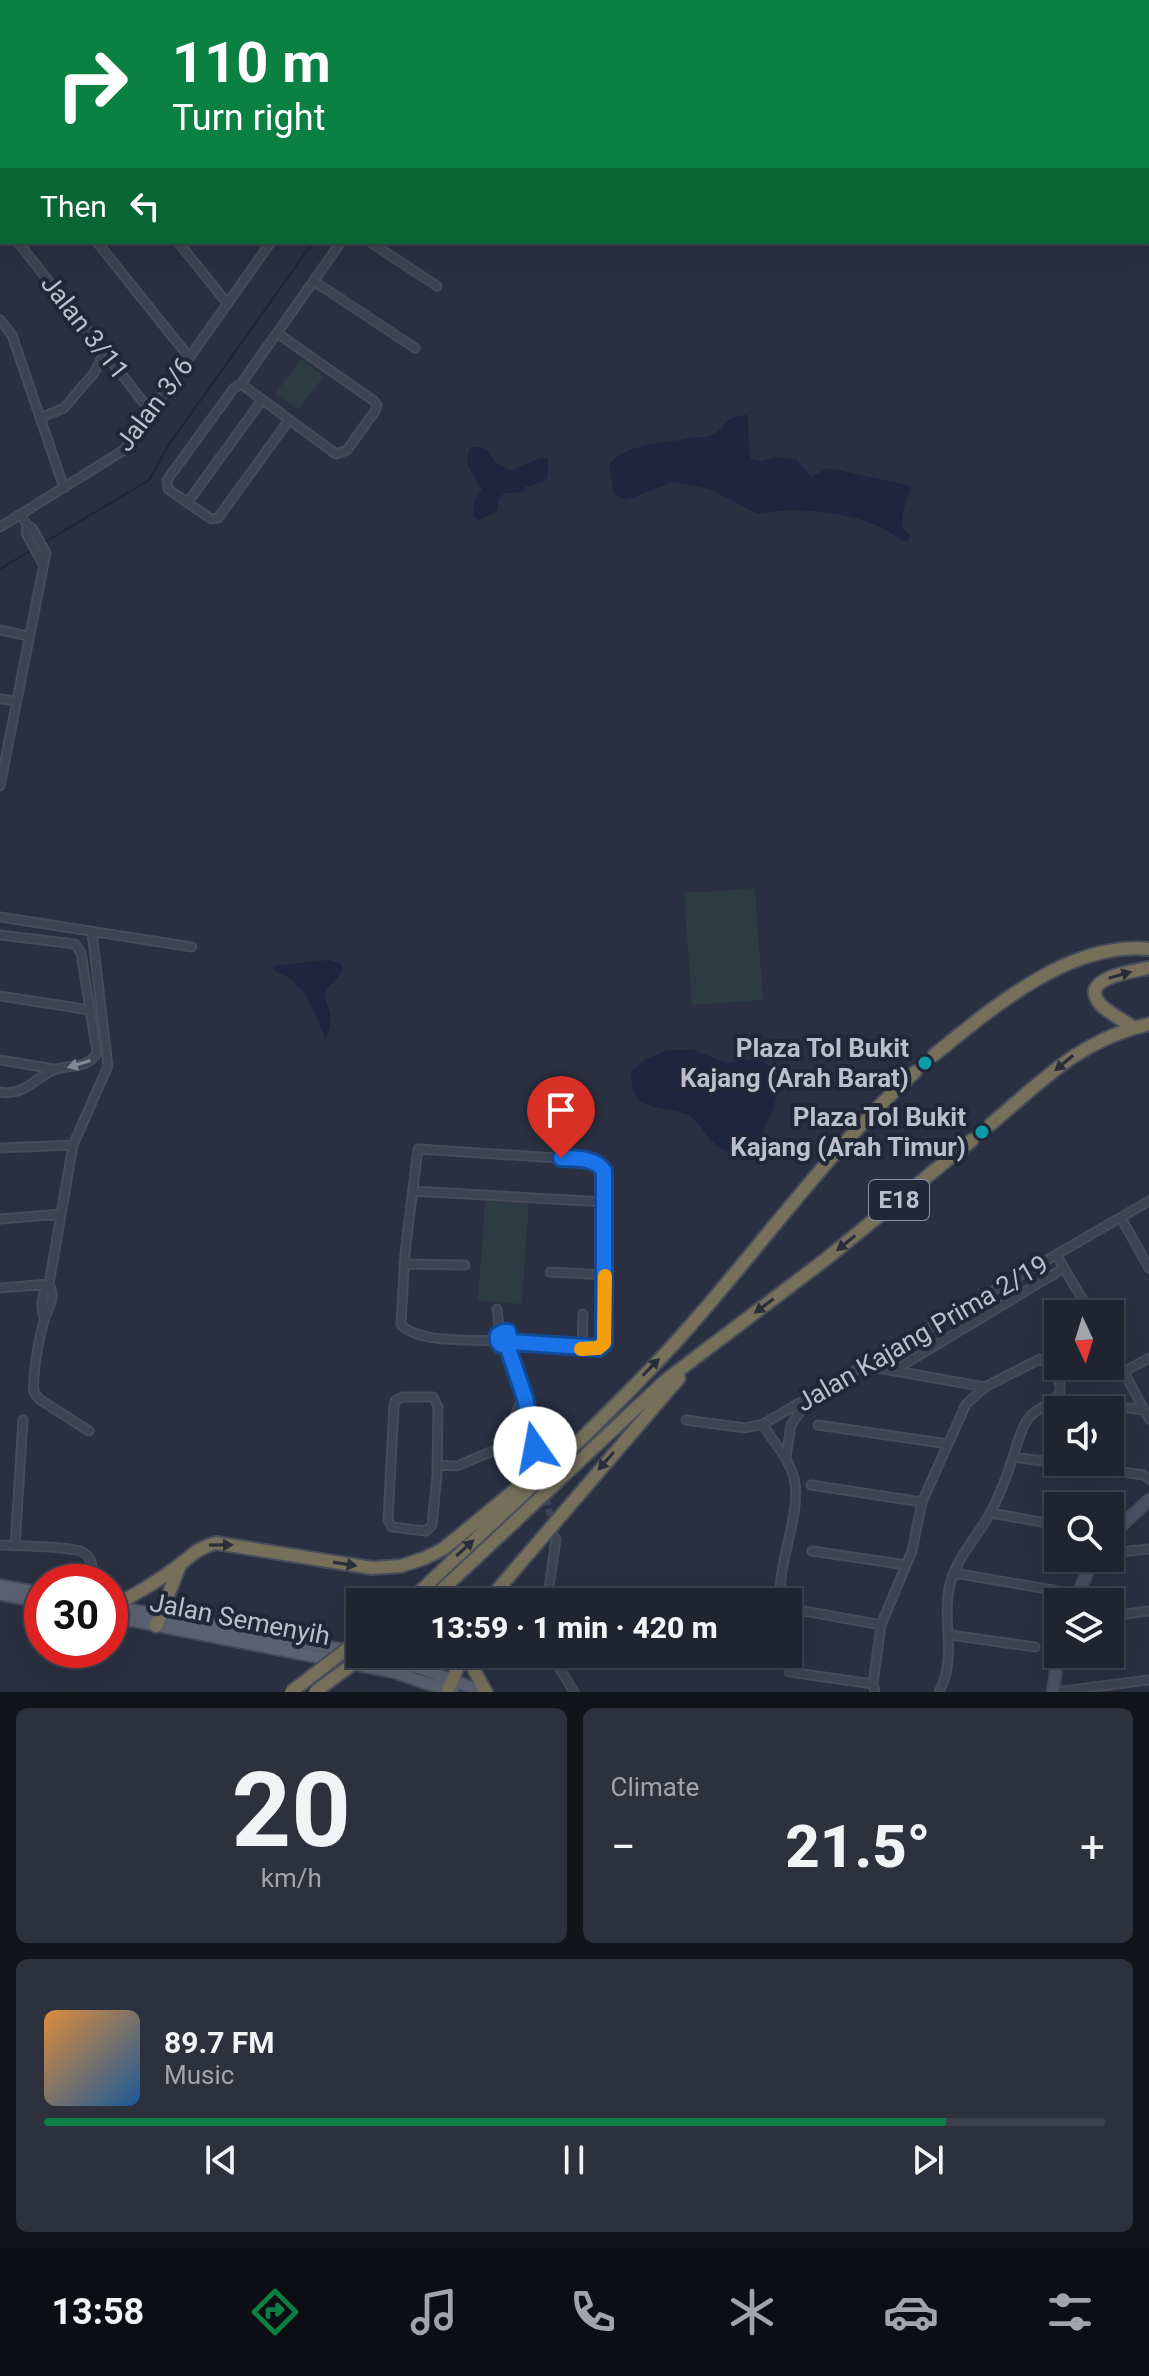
<!DOCTYPE html>
<html lang="en">
<head>
<meta charset="utf-8">
<style>
  :root { --surface:#202431; --page:#2d303d; --text:#f1f3f6; --muted:#a2a4ab; --line:#3d414d; --accent:#0b8043 }
  body { margin:0; font-family:Roboto,sans-serif; background:var(--page); color:var(--text); height:100vh; display:flex; flex-direction:column; font-size:30px; white-space:nowrap }
  * { box-sizing:border-box; margin:0 }
  p { font-size:26px; color:var(--muted) }
  .icon { flex:none; width:44px; height:44px; fill:none; stroke:currentColor; stroke-width:2; stroke-linecap:round; stroke-linejoin:round }
  .map { position:relative; height:1692px; overflow:hidden }
  .details { display:flex; flex-direction:column; gap:16px; padding:16px; background:#12141b; flex:1 }
  .details>* { flex:none }
  .guide { position:absolute; left:0px; top:0px; width:1150px; height:244px; box-shadow:0 8px 32px #0002,0 0 0 2px var(--line); background:#0b8043; color:#fff; overflow:hidden }
  .needle { width:52px; rotate:176deg }
  .buttons { position:absolute; left:1044px; top:1300px; display:grid; gap:16px }
  .buttons a { display:grid; place-items:center; width:80px; height:80px; border-radius:0px; background:var(--surface); box-shadow:0 8px 32px #0002,0 0 0 2px var(--line); font-size:40px }
  .speed { position:absolute; left:24px; top:1564px; display:flex; gap:16px; font-size:40px; font-weight:700; text-align:center }
  .speed>* { display:grid; place-content:center; width:104px; height:104px; border-radius:50%; background:var(--surface); box-shadow:0 8px 32px #0002,0 0 0 2px var(--line); line-height:1 }
  .speed .limit { border:12px solid #d22; background:#fff; color:#111 }
  .pin { position:absolute; display:grid; place-items:center; width:68px; height:68px; color:#fff; margin:-82px -34px; border-radius:50% 50% 50% 0; rotate:-45deg; box-shadow:0 0 8px #0007 }
  .pin .icon { rotate:45deg }
  .me { position:absolute; width:88px; margin:-44px; rotate:348deg; stroke-linejoin:round; filter:drop-shadow(0 0 6px #0008) }
  .turn { display:flex; align-items:center; gap:28px; height:168px; padding:0 40px; font-size:36px }
  .turn .icon { width:104px; height:104px; stroke-width:2.5 }
  .turn b { display:block; font-size:56px; line-height:68px }
  .then { display:flex; align-items:center; height:76px; padding:0 40px; background:#0003; gap:16px; font-size:30px }
  .big { font-size:60px; font-weight:800; line-height:1.1 }
  .details .card { flex:1; display:flex; flex-direction:column; justify-content:center; gap:12px; min-width:0; padding:0 28px; border-radius:12px; background:var(--page) }
  .details .dial { align-items:center; gap:0 }
  .dial b { font-size:104px; line-height:1 }
  .song { display:flex; align-items:center; gap:24px }
  .cover { width:96px; height:96px; border-radius:12px; background:linear-gradient(135deg,hsl(30 70% 55%),hsl(210 70% 35%)) }
  .played { height:8px; border-radius:4px; background:linear-gradient(90deg,var(--accent) 85%,var(--line) 85%) }
  .keys { display:flex; justify-content:space-around; direction:ltr }
  .heat { display:flex; justify-content:space-between; align-items:center; font-size:44px; direction:ltr }
  .details .tiles { flex:1; display:grid; gap:16px; grid-template-columns:1fr 1fr }
  .card:last-child { grid-column:span 2 }
  .trip { position:absolute; left:346px; top:1588px; width:456px; height:80px; border-radius:0px; background:var(--surface); box-shadow:0 8px 32px #0002,0 0 0 2px var(--line); font-weight:800; line-height:80px; text-align:center }
  .menu { display:flex; height:128px; justify-content:space-around; align-items:center; background:#0d0e14; color:var(--muted) }
  .menu .icon { width:56px; height:56px }
  .menu .active { color:var(--accent) }
  .menu b { font-size:36px; color:var(--text) }
  .map>svg:first-child { display:block }
  .green { fill:#2c3c42 }
  .water { fill:#1d253f }
  .lines { fill:none; stroke-linecap:round; stroke-linejoin:round }
  .stream { stroke:#1d253f; stroke-width:2 }
  .street-tunnel { stroke:#404556; stroke-width:7; stroke-dasharray:7 3.5; stroke-linecap:butt }
  .highway-tunnel { stroke:#404556; stroke-width:12; stroke-dasharray:12 6; stroke-linecap:butt }
  .street-casing { stroke:#474b5b; stroke-width:11 }
  .secondary-casing { stroke:#474b5b; stroke-width:14 }
  .primary-casing { stroke:#474b5b; stroke-width:15 }
  .highway-casing { stroke:#484d5c; stroke-width:16 }
  .street { stroke:#3e4351; stroke-width:7 }
  .secondary { stroke:#4c5164; stroke-width:10 }
  .primary { stroke:#5c6171; stroke-width:11 }
  .highway { stroke:#76705b; stroke-width:12 }
  .highway-bridge-casing { stroke:#484d5c; stroke-width:16; stroke-linecap:butt }
  .highway-bridge { stroke:#76705b; stroke-width:12 }
  .oneway { fill:#2a2e3b }
  .oneway2 { fill:#838794 }
  .route-casing { stroke:#114b97; stroke-width:20 }
  .route { stroke:#1a73e8; stroke-width:14 }
  .slow { stroke:#f59e0b; stroke-width:14 }
  .culture-dot { fill:#0f9aa8; stroke:#222737; stroke-width:3 }
  .labels { text-anchor:middle; dominant-baseline:central; stroke-width:8; stroke-linejoin:round; paint-order:stroke }
  .shield { fill:#222737; stroke:#8d919f; stroke-width:2 }
  .shield-label { font-size:24px; font-weight:bold; fill:#bbbecb }
  .street-label { font-size:26px; fill:#bbbecb; stroke:#222737 }
  .poi-label { font-size:26px; font-weight:bold; fill:#bbbecb; stroke:#222737; text-anchor:end }
</style>
</head>
<body>
<div class="map">
<svg width="1149" height="1692" viewBox="0 0 1149 1692">
  <rect width="100%" height="100%" fill="#2a3041"/>
  <path class="green" d="M301,359l23,17 -26,34 -23,-16z
    M755,888l8,112 -71,5 -8,-112z
    M485,1199l44,3 -7,102 -44,-3z"/>
  <path class="water" d="M747,415c3,15 0,28 4,44l11,2 14,-4 21,3 14,17 17,-9 83,18 -8,25 -1,16 8,9 -3,7c-11,-6 -22,-15 -34,-19 -31,-13 -83,-18 -115,-10l-48,-25 -38,-7 -46,18 -12,-6 -5,-30c21,-22 54,-20 82,-26 6,-2 14,0 19,-2 17,-7 12,-20 37,-21z
    M470,447c22,0 16,6 28,17 1,1 12,6 14,6l29,-12h7v19l-5,5 -18,5 -1,5 -20,1 -6,7v10l-19,10 -6,-4 2,-17 7,-8c-7,-19 -20,-21 -12,-44z
    M329,960l11,3 3,5c-4,12 -14,15 -19,26 6,23 11,21 2,47 -11,-29 -21,-60 -53,-71v-4z
    M668,1050h25l33,13 18,-3 21,2 8,8 6,19 -6,20 -13,29 -16,21c-13,-4 -23,-9 -33,-19 -7,-8 -12,-18 -21,-24 -15,-9 -34,-4 -49,-15 -9,-7 -10,-19 -10,-29l13,-12z"/>
  <g class="lines">
    <path class="stream" d="M469,2l1,-2
      M0,569l149,-89 19,-34 145,-204"/>
    <path class="street-tunnel" d="M536,1458l20,81"/>
    <path class="highway-tunnel" d="M915,1072l19,-17
      M972,1140l19,-16"/>
    <defs>
      <path id="street" d="M143,0l2,2
        M259,0l2,2
        M337,0l2,2
        M74,2l3,-2
        M396,2l3,-2
        M873,2l1,-2
        M1148,34h1
        M0,60l2,-2
        M0,120l2,2
        M0,220l2,3
        M18,242l133,170
        M97,242l92,115
        M178,242l49,61
        M370,242l67,44
        M315,282l100,66
        M0,320l12,15 52,153
        M241,384l95,70 11,-4 28,-39 2,-6 -3,-4 -97,-68
        M40,418l24,-10 30,-35 11,-21
        M289,420l-71,98 -7,1 -43,-30 -1,-9 67,-92 7,-4 100,-142
        M188,502l74,-102
        M27,525l-1,8 17,31
        M0,527l124,-77 147,-208
        M0,630l28,6
        M0,699l16,2
        M0,786l46,-233 -13,-24 -6,-4 -6,-10
        M0,917l192,30
        M0,935l75,9 6,9 16,100c-11,18 -30,10 -46,18 -19,10 -28,25 -51,21
        M0,996l90,14
        M0,1060l54,9
        M0,1148l73,-3
        M413,1191l191,11
        M1121,1218l28,50
        M0,1219l61,-5
        M1057,1256l34,58
        M404,1264l61,1
        M550,1272l55,3
        M49,1284c8,16 -1,22 -5,37 -5,17 -12,54 -10,71l5,7 50,32
        M0,1288l49,-4
        M497,1309l3,25
        M44,1319c-4,-14 -3,-23 5,-35l24,-139 35,-79 -16,-134
        M498,1341c-25,-2 -81,3 -97,-17l4,-71 13,-104 170,11 12,5 4,6v172l-12,6 -81,-7
        M507,1345l4,-3v-6l-3,-4h-5l-5,3v6l3,4h6c14,37 24,74 29,113
        M1110,1346l39,73
        M582,1349l1,-35
        M867,1366l118,21
        M893,1371l171,-103
        M1125,1371l24,-13
        M403,1397h30l5,10 -1,68 -5,50 -6,6 -34,-4 -4,-7 6,-114 1,-5z
        M1057,1399l87,11
        M686,1420l59,8 18,-4 386,-223
        M763,1424c10,19 26,33 31,54 9,36 -21,95 -12,124
        M818,1425l130,19
        M503,1446l20,-50
        M504,1446l32,10
        M786,1457l5,-32 15,-22
        M1013,1457l131,18 5,4
        M437,1465l20,1 76,-32
        M811,1485l111,17
        M991,1513l67,12
        M0,1545c16,1 74,1 84,8 10,7 9,18 8,29
        M15,1546l8,-126
        M812,1551l94,14
        M1110,1553l39,-4
        M954,1573l122,21
        M547,1602l9,-63
        M788,1608l93,17
        M1110,1616l39,-5
        M950,1635l85,12
        M551,1654l23,38
        M789,1672l84,12
        M875,1692l-2,-8 8,-59 31,-74 10,-49 44,-98 19,-17 55,-28c8,4 11,9 16,17 16,25 -17,27 -28,43 -5,6 -7,14 -10,22 -8,25 -16,51 -29,74 -12,22 -33,44 -39,69 -9,36 8,73 -11,108
        M1055,1692l94,-12"/>
      <path id="secondary" d="M14,2l1,-2
        M0,28l2,-4
        M1110,1536l39,-36
        M1074,1602l20,-44
        M1053,1692l5,-38"/>
      <path id="primary" d="M0,1586l42,7
        M0,1594l42,8
        M110,1606l250,47
        M110,1616l284,56 59,20
        M363,1654l60,15 60,23"/>
      <path id="highway" d="M1133,1027c-10,-7 -23,-13 -32,-22 -25,-27 33,-34 48,-37
        M934,1055c58,-47 136,-114 215,-106
        M991,1124c51,-43 90,-85 158,-100
        M409,1602c89,-85 181,-167 265,-258 81,-89 151,-191 241,-272
        M429,1602l237,-222 160,-121 146,-119
        M487,1602l192,-224
        M112,1606c23,-11 45,-24 66,-40 13,-10 21,-19 38,-23l156,25 29,-2 24,-8 18,-9 83,-68
        M156,1626l24,-61
        M468,1654l2,8 16,30
        M448,1689l16,-35"/>
    </defs>
    <use href="#street" class="street-casing"/>
    <use href="#secondary" class="secondary-casing"/>
    <use href="#primary" class="primary-casing"/>
    <use href="#highway" class="highway-casing"/>
    <use href="#street" class="street"/>
    <use href="#secondary" class="secondary"/>
    <use href="#primary" class="primary"/>
    <use href="#highway" class="highway"/>
    <defs>
      <path id="highway-bridge" d="M291,1692l69,-53
        M315,1692l51,-38"/>
    </defs>
    <use href="#highway-bridge" class="highway-bridge-casing"/>
    <use href="#highway-bridge" class="highway-bridge"/>
  </g>
  <defs><path id="oneway-solid" d="M-6-.8H1V-3.2L6.5 0L1 3.2V.8H-6Z" transform="scale(2)"/></defs>
  <g class="oneway">
    <use href="#oneway-solid" transform="translate(1120 975) rotate(-16)"/>
    <use href="#oneway-solid" transform="translate(1064 1063) rotate(140)"/>
    <use href="#oneway-solid" transform="translate(846 1243) rotate(141)"/>
    <use href="#oneway-solid" transform="translate(764 1306) rotate(143)"/>
    <use href="#oneway-solid" transform="translate(651 1367) rotate(-46)"/>
    <use href="#oneway-solid" transform="translate(606 1461) rotate(131)"/>
    <use href="#oneway-solid" transform="translate(221 1545) rotate(-1)"/>
    <use href="#oneway-solid" transform="translate(465 1548) rotate(-43)"/>
    <use href="#oneway-solid" transform="translate(345 1564) rotate(9)"/>
  </g>
  <use class="oneway2" href="#oneway-solid" transform="translate(79 1064) rotate(163)"/>
  <g class="lines">
    <defs>
      <path id="route" d="M535,1448l-10,-50 -18,-53h-6l-3,-4v-6l5,-3h5l3,10 87,6 6,-5v-172c-9,-14 -29,-12 -43,-13"/>
    </defs>
    <use href="#route" class="route-casing"/>
    <use href="#route" class="route"/>
    <path class="slow" d="M581,1349l17,-1 6,-5 1,-67"/>
  </g>
  <g class="culture-dot">
    <circle cx="925" cy="1063" r="8"/>
    <circle cx="982" cy="1132" r="8"/>
  </g>
  <g class="labels">
    <rect class="shield" x="869" y="1180" width="60" height="40" rx="6"/>
    <g class="shield-label">
      <text x="899" y="1200">E18</text>
    </g>
    <g class="street-label">
      <text transform="translate(85 327) rotate(52)">Jalan 3/11</text>
      <text transform="translate(154 404) rotate(-53)">Jalan 3/6</text>
      <text transform="translate(922 1333) rotate(-30)">Jalan Kajang Prima 2/19</text>
      <text transform="translate(240 1619) rotate(11)">Jalan Semenyih</text>
    </g>
    <g class="poi-label">
      <text x="909" y="1048">Plaza Tol Bukit<tspan x="909" dy="30">Kajang (Arah Barat)</tspan></text>
      <text x="966" y="1117">Plaza Tol Bukit<tspan x="966" dy="30">Kajang (Arah Timur)</tspan></text>
    </g>
  </g>
</svg>
<div class="buttons">
<a><svg class="needle" viewBox="-14 -14 28 28"><path d="M0-13l5 13h-10z" fill="#e53935"/><path d="M0 13l5-13h-10z" fill="#a2a4ab"/></svg></a>
<a><svg class="icon" aria-label="sound" viewBox="0 0 24 24"><path d="M4 9h4l5-4v14l-5-4H4zM17 9q2 3 0 6"/></svg></a>
<a><svg class="icon" aria-label="search" viewBox="0 0 24 24"><circle cx="10" cy="10" r="6"/><path d="M15 15l6 6"/></svg></a>
<a><svg class="icon" aria-label="layers" viewBox="0 0 24 24"><path d="M12 4l9 5-9 5-9-5zM3 14l9 5 9-5"/></svg></a>
</div>
<div class="speed"><div class="limit">30</div></div>
<div class="pin" style="left:561px;top:1158px;background:#d93025"><svg class="icon" aria-label="arrive" viewBox="0 0 24 24"><path d="M6 21V4h12l-3 4 3 4H6"/></svg></div>
<svg class="me" style="left:535px;top:1448px" viewBox="-20 -20 40 40"><circle r="19" fill="#fff"/><path d="M0-13L10 11 0 6-10 11z" fill="#1a73e8"/></svg>
<div class="trip">13:59 · 1 min · 420 m</div>
<div class="guide">
<div class="turn"><svg class="icon" aria-label="right" viewBox="0 0 24 24"><path d="M7 20v-9h11M14 6l5 5-5 5"/></svg><div><b>110 m</b>Turn right</div></div>
<div class="then">Then<svg class="icon" aria-label="left" viewBox="0 0 24 24"><path d="M17 20v-9H6M10 6l-5 5 5 5"/></svg></div>
</div>
</div>
<section class="details">
<div class="tiles">
<div class="card dial"><b>20</b><p>km/h</p></div>
<div class="card"><p>Climate</p>
<div class="heat"><a>−</a><b class="big">21.5°</b><a>+</a></div>
</div>
<div class="card">
<div class="song"><i class="cover"></i><div><b>89.7 FM</b><p>Music</p></div></div>
<div class="played"></div>
<div class="keys"><svg class="icon" aria-label="previous" viewBox="0 0 24 24"><path d="M18 5L8 12l10 7zM5 5v14"/></svg><svg class="icon" aria-label="pause" viewBox="0 0 24 24"><path d="M8 5v14M16 5v14"/></svg><svg class="icon" aria-label="next" viewBox="0 0 24 24"><path d="M6 5l10 7-10 7zM19 5v14"/></svg></div>
</div>
</div>
</section>
<nav class="menu">
<b>13:58</b>
<svg class="icon active" aria-label="directions" viewBox="0 0 24 24"><path d="M12 3l9 9-9 9-9-9zM9 14v-3h6M13 9l2 2-2 2"/></svg>
<svg class="icon" aria-label="music" viewBox="0 0 24 24"><path d="M9 18V5l10-2v13"/><circle cx="6" cy="18" r="3"/><circle cx="16" cy="16" r="3"/></svg>
<svg class="icon" aria-label="phone" viewBox="0 0 24 24"><path d="M5 4h4l2 5-3 2q2 4 5 5l2-3 5 2v4C11 20 4 13 5 4z"/></svg>
<svg class="icon" aria-label="climate" viewBox="0 0 24 24"><path d="M12 3v18M4 7l16 10M4 17L20 7"/></svg>
<svg class="icon" aria-label="car" viewBox="0 0 24 24"><path d="M5 17H2v-5l4-1 3-4h7l3 4 3 1v5h-3M9 17h6M6 11h13"/><circle cx="7" cy="17" r="2"/><circle cx="17" cy="17" r="2"/></svg>
<svg class="icon" aria-label="filters" viewBox="0 0 24 24"><path d="M4 7h16M4 17h16"/><circle cx="9" cy="7" r="2"/><circle cx="15" cy="17" r="2"/></svg>
</nav>
</body>
</html>
